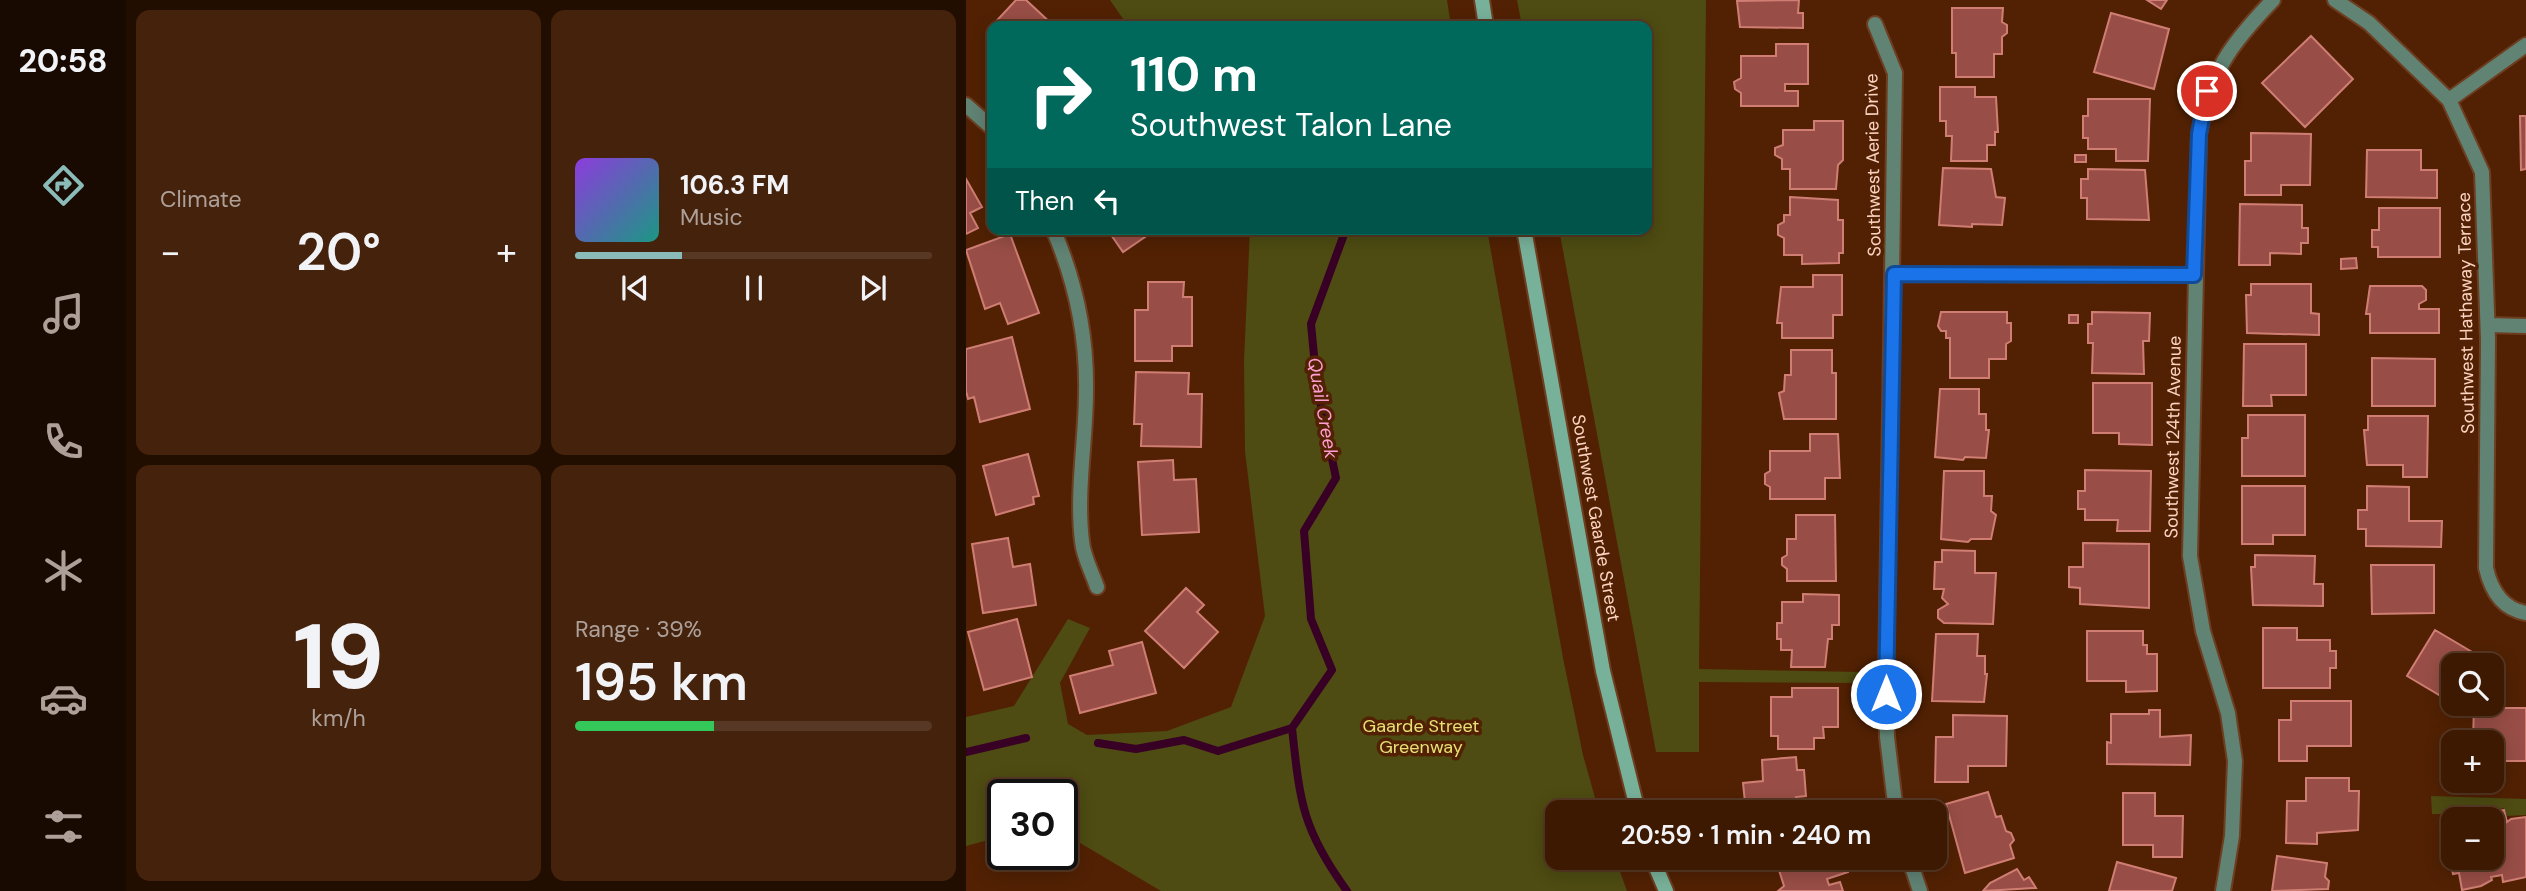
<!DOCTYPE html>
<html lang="en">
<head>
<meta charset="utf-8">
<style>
  :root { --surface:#3e1902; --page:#45220c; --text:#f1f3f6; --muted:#ada099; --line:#573824; --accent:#8bbbb9 }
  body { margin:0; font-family:"DM Sans",sans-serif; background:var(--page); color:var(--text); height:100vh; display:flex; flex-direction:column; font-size:26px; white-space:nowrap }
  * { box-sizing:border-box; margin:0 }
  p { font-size:23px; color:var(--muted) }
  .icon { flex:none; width:38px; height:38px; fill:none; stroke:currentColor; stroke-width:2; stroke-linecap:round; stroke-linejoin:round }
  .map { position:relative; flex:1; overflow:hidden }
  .sheet { display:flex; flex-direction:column; gap:10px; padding:10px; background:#220e01; width:840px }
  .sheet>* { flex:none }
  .hud { position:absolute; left:21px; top:21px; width:665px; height:214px; border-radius:14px; box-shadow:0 4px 18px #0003,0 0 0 2px var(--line); background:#00695c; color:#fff; overflow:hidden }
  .controls { position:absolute; left:1475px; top:653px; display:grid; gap:14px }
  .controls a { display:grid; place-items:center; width:63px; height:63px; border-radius:14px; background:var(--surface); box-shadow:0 4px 18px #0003,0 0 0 2px var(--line); font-size:35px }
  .speed { position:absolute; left:21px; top:779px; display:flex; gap:14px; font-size:35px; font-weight:700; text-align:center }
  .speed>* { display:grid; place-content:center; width:91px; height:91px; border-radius:50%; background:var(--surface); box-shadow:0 4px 18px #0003,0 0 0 2px var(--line); line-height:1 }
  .speed .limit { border:4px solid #111; border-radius:10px; background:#fff; color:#111 }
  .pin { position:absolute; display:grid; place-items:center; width:60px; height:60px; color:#fff; margin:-30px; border:4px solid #fff; border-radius:50%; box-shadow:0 2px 7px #0007 }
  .me { position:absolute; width:77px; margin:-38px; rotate:0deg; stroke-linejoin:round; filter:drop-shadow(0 0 5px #0008) }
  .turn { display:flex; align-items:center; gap:24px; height:147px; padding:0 28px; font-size:32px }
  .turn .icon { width:91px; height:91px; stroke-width:2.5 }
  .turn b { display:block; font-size:49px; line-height:60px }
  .then { display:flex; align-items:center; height:66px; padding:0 28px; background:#0003; gap:14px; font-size:26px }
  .big { font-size:52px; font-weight:600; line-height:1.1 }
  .sheet .card { flex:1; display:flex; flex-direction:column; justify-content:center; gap:10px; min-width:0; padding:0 24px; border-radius:14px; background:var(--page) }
  .sheet .dial { align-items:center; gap:0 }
  .dial b { font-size:91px; line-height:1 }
  .song { display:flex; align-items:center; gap:21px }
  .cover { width:84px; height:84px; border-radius:10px; background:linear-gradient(135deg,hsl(270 70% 55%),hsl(170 70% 35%)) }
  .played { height:7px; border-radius:4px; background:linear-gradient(90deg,var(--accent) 30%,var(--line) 30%) }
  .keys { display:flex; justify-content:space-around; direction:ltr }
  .heat { display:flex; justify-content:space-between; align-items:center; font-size:38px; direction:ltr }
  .charge { height:10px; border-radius:5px; background:linear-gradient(90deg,#34c759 39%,var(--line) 0) }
  .sheet .tiles { flex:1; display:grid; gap:10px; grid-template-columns:repeat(2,1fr) }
  .trip { position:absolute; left:579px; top:800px; width:402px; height:70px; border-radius:14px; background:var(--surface); box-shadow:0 4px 18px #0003,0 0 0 2px var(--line); font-weight:600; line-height:70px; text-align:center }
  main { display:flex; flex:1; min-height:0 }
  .dock { display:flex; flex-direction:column; width:126px; justify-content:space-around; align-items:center; background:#190a01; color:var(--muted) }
  .dock .icon { width:49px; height:49px }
  .dock .selected { color:var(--accent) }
  .dock b { font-size:32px; color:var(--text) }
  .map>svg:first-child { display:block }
  .green { fill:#4e4c12 }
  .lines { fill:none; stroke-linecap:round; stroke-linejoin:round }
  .stream { stroke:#390025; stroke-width:8 }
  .building { fill:#984e46; stroke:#d07e74; stroke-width:2 }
  .street-casing { stroke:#6d3e21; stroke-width:18 }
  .secondary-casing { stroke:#6d3e21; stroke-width:18 }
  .street { stroke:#608374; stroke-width:14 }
  .secondary { stroke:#78b199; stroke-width:14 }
  .route-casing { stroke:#114b97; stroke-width:18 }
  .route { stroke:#1a73e8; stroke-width:12 }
  .labels { text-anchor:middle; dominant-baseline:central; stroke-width:7; stroke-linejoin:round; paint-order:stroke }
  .street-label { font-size:18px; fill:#fcd4c1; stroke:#522103 }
  .park-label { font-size:18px; fill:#e6e276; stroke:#522103 }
  .water-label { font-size:19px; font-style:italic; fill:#ff9ed2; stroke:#522103 }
</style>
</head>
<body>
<main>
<nav class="dock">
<b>20:58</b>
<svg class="icon selected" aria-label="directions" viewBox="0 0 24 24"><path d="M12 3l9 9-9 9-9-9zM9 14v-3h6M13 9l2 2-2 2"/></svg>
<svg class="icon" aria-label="music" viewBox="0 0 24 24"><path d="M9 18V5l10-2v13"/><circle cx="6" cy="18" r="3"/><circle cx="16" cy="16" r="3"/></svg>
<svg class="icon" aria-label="phone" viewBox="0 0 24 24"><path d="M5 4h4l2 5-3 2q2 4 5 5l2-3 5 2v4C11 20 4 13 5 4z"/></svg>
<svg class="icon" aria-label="climate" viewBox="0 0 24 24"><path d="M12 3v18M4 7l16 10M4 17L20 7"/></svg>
<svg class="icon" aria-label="car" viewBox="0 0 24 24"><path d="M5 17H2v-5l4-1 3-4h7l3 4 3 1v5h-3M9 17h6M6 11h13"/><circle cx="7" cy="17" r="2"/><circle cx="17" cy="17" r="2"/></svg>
<svg class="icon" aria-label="filters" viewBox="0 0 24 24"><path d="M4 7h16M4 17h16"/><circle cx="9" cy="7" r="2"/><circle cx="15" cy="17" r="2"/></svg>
</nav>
<section class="sheet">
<div class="tiles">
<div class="card"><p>Climate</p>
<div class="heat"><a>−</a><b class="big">20°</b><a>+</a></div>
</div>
<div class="card">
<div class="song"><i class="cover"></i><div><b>106.3 FM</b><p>Music</p></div></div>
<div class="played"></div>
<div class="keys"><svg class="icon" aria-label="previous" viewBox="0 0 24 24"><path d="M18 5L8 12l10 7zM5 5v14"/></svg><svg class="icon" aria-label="pause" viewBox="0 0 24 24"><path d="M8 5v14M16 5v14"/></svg><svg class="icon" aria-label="next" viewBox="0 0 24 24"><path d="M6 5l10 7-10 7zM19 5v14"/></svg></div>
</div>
<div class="card dial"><b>19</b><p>km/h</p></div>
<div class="card"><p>Range · 39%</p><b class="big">195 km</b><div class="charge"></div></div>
</div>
</section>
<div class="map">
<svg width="1560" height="891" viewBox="0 0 1560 891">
  <rect width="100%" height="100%" fill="#522103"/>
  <path class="green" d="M144,0h337l4,26h-323z
    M551,0h189l-7,669 163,3v11l-163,-1v70h-43l-97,-523h88v-203h-125z
    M284,229h237l76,429 20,97 16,57h-41v46h57l12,33h-466l-91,-54 -8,-1v-42h-59v42l-37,10v-129l48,-11 54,-87 22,9 -30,55 8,41 19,11 80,-4 64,-24 34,-91 -20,-165 -1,-90z
    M1465,796l95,3v16l-19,1 -3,-8 -21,6h-51z"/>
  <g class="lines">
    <path class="stream" d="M380,229l-35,95 6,63 19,91 -32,53 7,88 21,51 -40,58c8,74 10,101 55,163
      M132,743l38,6 48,-9 34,11 74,-23
      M0,752l60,-14"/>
  </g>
  <path class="building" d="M50,0h10l28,26h-62v8l-4,-4z
    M833,0l-1,13h5v15l-63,-1 -3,-26z
    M1181,0h20l-6,9z
    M986,8h51l-1,14 5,3v8l-5,4v17h-8v23h-38v-24h-4z
    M1145,13l58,16 -15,60 -60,-17z
    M1345,36l42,43 -48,48 -43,-44z
    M810,44h32v40h-23v7h13v15h-57v-13l-6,-4 -1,-7 7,-4v-22h35z
    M974,87h35v10h21l2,35h-3v13h-8v16h-36l1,-25h-6v-15h-6z
    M1122,99h62l-2,62h-32v-12h-28v-11h-5v-22h5z
    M1554,116h6v53l-5,1z
    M848,121h29v39l-5,5 -2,24h-46v-20h-8v-10l-7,-4v-7l8,-3v-15h31z
    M1285,133l60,1 -1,51h-29v10h-36v-34h6z
    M1401,150h54v20h16v28l-71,-1z
    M1109,155h11v7h-11z
    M977,168l48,1 5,28 9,1 -3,27 -30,-1v3l-33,-2z
    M1122,169l57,1 4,50 -62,-1v-21h-6v-19h7z
    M0,179l16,28 -12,6 8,15 -12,6z
    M824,197l48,3v20h5v33h-4v10l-37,1v-9h-18v-17l-6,-3v-10l6,-3v-7h6z
    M1274,204l62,1v23h6v15h-7v11l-31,-1v12h-31z
    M1413,208h61v49h-62v-10h-6v-17h7z
    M141,229h32l6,8 -22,15z
    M44,234l29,79 -31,11 -8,-21 -15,6 -19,-59z
    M1390,258l1,10 -16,1v-10z
    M847,275h29v40h-9v23h-51v-15h-5l4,-36h32z
    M182,282h36l-1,15h9v49h-20v15h-37v-51h13z
    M1285,284h60v29l8,1v21l-72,-2 -1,-38h5z
    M1404,286h52l4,4v10l-7,4v5h20v24h-69v-19h-4z
    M975,312h66v11h4v18l-5,3v15h-17v19h-39v-40h-4v-7h-5l-3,-5z
    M1126,312l58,1 -1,28h-6l1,33 -52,-1 1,-30h-5v-19h4z
    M1103,315h9v8h-9z
    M46,337l18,72 -50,13 -6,-25 -6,2 -2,-8v-42z
    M1278,344h62v51h-35l1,11h-29z
    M825,350h41v23h4v46h-52l-5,-26 5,-2 1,-16h6z
    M1406,358l63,1v47h-63z
    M170,372l53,1 -1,21h14l-1,53 -60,-1 1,-22h-8z
    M1127,383h59v62l-33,-1v-11h-26z
    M974,389h39v25h7v16h3l-3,28 -21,-1 -2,3 -28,-3z
    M1282,415h57v61h-63v-38h6z
    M1402,416h60l-1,61h-24v-12h-36l-3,-35h4z
    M844,434h28l2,44h-15v21h-55v-12l-5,-3v-10l5,-3v-20h40z
    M62,454l11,42 -6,1 1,7 -38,11 -13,-49z
    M207,460l1,20 22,-1 3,53 -57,3 -4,-73z
    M1119,470l66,1 -1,60h-33l1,-11h-33v-11h-7v-18h7z
    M978,471h40v25h8l-1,15 5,4 -5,24h-20l-3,3 -27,-3z
    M1276,486h63v49h-32v9h-31z
    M1401,486l42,1v34h33l-1,26 -75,-1v-17h-8v-19h9z
    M830,515h39l1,66h-49v-12l-5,-4v-7l5,-3v-16h9z
    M42,538l5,29 17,-3 6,41 -53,8 -11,-69z
    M1117,543l66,1v64l-69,-4v-16l-11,-1v-20h14z
    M976,550l33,1v22h21l-3,51 -49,-1 -6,-5v-8l10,-6 -6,-6 2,-9h-10l1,-27h7z
    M1289,555l60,1 -1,28h9v22l-70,-1 -2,-38h4z
    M1405,565h63v48l-62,1z
    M220,588l18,17 -7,7 21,20 -34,36 -39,-37z
    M837,594l36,1v30h-7v14h-4l-3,28h-34l1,-17h-11v-11h-4v-16h5v-21h21z
    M51,619l15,58 -48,13 -16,-58z
    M1297,628h34v12h33v11h6v17h-6v20h-67z
    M1469,630l54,32 -2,3h-33l-3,37 -44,-26z
    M1121,631h56v14h4v9h10v37l-31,1v-11h-39z
    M970,634h42l-1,22h8v18h2l-3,28 -52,-1z
    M176,642l14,51 -76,20 -10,-37 43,-11 -4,-14z
    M826,688h46v39h-15l1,11h-10v11h-36v-13h-7v-39h21z
    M1325,701h60v45h-44v15h-28v-41h12z
    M1526,701h5v7h29v53h-21v4h-13v-23h-19l1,-38z
    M1183,710h11v27l31,-2 -1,30 -83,-1v-22l4,1v-29h38z
    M987,715l54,1 -1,50h-38v16h-33l1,-45h17z
    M830,757l1,13h7l2,26 -10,1 3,8 -4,7h-49l-3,-29 20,-2 -1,-21z
    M1340,778h43v13h10l-1,39 -41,3v11l-31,-1 1,-42h19z
    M1022,792l8,25 5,-1 5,15 5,2 3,7 -4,5 4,13 -49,15 -19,-69z
    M1157,793h32v23h28l-1,41h-29v-12h-30z
    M1538,810l3,12 4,-3 15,-2v60l-23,5 -1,-7 -11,2 1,3 -11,6 -19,4 -3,-17 -6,1 -8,-39 9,-2v25h38v-39h-9v-4z
    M1311,856l50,7 -2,14 4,4 -1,8 -56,2z
    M824,858h54l4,14 -21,7 2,6 11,-3 3,9h-65l6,-5 -7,-22 14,-4z
    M1151,862l59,16 -4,13h-63z
    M1051,869l7,11 5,-3 7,11 -53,3 7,-8z"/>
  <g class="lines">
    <defs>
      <path id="street" d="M1369,0l34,23 80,77 33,72 6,168 -2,228c5,22 16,41 40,45
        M909,24l20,49 -9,606 1,58 9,75
        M1483,100l77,-55
        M0,105l26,23
        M87,229c22,51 34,106 33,162 0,49 -10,101 -4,150 1,15 10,31 15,46
        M927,274l301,1
        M1522,325l38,1
        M943,858l11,33
        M1257,891l9,-55 3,-75 -7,-48 -25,-82 -13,-75 9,-422c13,-64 29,-87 74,-134"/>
      <path id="secondary" d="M516,0l4,26
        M558,229l79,442 35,141
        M686,858l14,33"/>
    </defs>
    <use href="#street" class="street-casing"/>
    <use href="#secondary" class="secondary-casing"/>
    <use href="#street" class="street"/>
    <use href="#secondary" class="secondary"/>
  </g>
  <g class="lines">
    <defs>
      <path id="route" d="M920,694l8,-420 300,1 5,-141 8,-43"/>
    </defs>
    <use href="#route" class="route-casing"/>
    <use href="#route" class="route"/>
  </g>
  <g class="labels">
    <g class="street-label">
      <text transform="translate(907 165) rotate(-91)">Southwest Aerie Drive</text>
      <text transform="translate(1500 313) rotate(-91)">Southwest Hathaway Terrace</text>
      <text transform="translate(1207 437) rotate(-89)">Southwest 124th Avenue</text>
      <text transform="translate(630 518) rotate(80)">Southwest Gaarde Street</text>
    </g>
    <g class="park-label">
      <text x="455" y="726">Gaarde Street<tspan x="455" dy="21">Greenway</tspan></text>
    </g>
    <g class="water-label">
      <text transform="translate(357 408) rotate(80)">Quail Creek</text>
    </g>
  </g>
</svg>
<div class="controls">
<a><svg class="icon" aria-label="search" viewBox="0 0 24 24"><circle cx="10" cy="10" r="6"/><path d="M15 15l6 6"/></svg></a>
<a>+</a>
<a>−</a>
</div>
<div class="speed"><div class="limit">30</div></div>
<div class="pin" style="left:1241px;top:91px;background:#d93025"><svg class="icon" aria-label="arrive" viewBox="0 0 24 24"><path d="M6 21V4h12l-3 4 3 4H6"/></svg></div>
<svg class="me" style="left:920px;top:694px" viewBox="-20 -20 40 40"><circle r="17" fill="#1a73e8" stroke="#fff" stroke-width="3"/><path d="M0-11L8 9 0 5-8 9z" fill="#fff"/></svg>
<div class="trip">20:59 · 1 min · 240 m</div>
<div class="hud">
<div class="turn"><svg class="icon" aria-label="right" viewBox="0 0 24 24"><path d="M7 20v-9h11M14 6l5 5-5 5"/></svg><div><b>110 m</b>Southwest Talon Lane</div></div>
<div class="then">Then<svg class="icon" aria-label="left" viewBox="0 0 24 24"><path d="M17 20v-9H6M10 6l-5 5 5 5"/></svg></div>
</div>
</div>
</main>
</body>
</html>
